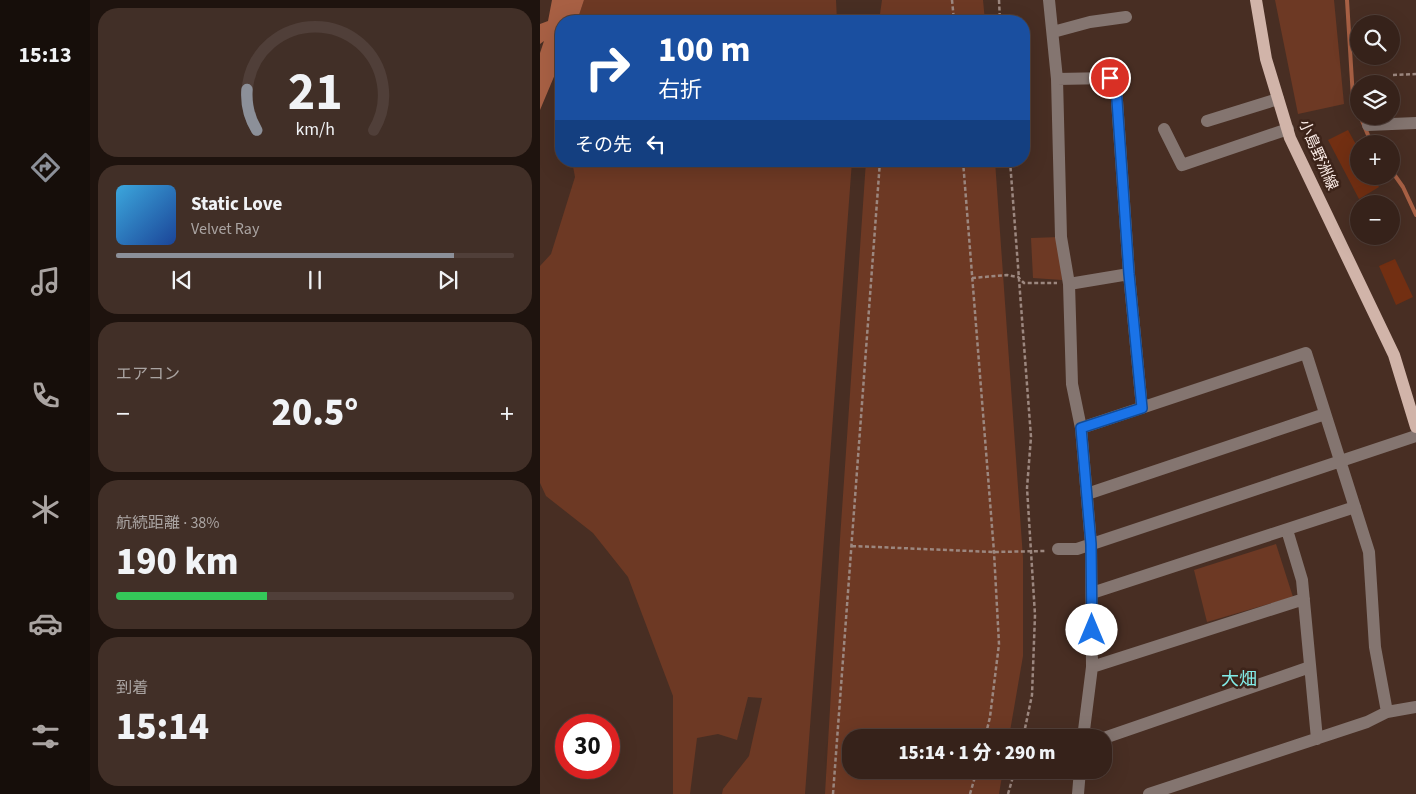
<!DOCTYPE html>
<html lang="ja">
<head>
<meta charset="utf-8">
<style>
  :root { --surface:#36221a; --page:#412f27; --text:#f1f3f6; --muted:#aaa4a2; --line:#503f39; --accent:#8c9099 }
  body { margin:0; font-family:"Source Sans 3","Noto Sans JP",sans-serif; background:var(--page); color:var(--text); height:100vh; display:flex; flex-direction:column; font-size:19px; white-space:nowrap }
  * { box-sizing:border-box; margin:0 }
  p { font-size:16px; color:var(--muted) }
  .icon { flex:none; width:28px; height:28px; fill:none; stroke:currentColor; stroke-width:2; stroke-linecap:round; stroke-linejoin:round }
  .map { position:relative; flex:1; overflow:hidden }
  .panel { display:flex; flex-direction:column; gap:8px; padding:8px; background:#1e130e; width:450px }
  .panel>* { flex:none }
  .top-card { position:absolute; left:15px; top:15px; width:475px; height:152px; border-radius:20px; box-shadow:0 5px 20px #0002,0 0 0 1px var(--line); background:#1a4fa0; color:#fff; overflow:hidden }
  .tools { position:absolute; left:810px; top:15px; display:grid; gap:10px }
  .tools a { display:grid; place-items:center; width:50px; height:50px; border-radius:50%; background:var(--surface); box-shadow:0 5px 20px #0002,0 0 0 1px var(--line); font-size:25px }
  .speed { position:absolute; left:15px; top:714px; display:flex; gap:10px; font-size:25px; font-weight:700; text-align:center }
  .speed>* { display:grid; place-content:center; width:65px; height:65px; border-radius:50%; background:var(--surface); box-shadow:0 5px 20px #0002,0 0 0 1px var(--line); line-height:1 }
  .speed .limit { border:8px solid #d22; background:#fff; color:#111 }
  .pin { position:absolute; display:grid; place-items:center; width:42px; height:42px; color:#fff; margin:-21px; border:2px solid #fff; border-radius:50%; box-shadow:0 1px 5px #0007 }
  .me { position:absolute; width:55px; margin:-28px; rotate:0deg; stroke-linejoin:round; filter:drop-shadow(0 0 4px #0008) }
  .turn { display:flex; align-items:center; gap:18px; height:105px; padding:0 20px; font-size:22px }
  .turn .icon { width:65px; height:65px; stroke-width:2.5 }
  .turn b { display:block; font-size:35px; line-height:42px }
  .then { display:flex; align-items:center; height:48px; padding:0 20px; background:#0003; gap:10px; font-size:19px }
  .big { font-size:38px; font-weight:800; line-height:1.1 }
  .panel .widget { flex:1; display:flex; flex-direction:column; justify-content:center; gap:8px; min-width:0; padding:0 18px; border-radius:20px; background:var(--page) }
  .panel .dial { align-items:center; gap:0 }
  .dial svg { height:130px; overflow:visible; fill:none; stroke:var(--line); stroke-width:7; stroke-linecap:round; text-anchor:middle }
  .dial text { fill:var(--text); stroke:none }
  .song { display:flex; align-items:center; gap:15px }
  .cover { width:60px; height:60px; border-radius:8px; background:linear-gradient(135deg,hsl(200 70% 55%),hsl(220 70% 35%)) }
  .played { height:5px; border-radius:2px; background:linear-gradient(90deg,var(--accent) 85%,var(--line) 85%) }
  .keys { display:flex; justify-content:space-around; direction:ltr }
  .heat { display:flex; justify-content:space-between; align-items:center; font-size:28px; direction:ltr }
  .charge { height:8px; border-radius:4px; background:linear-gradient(90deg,#34c759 38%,var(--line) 0) }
  .trip { position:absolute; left:302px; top:729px; width:270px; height:50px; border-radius:20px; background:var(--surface); box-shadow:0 5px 20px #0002,0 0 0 1px var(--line); font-weight:800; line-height:50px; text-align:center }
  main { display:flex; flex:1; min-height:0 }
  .tabs { display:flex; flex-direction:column; width:90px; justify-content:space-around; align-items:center; background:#160e0a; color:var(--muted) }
  .tabs .icon { width:35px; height:35px }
  .tabs .current { color:var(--accent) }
  .tabs b { font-size:22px; color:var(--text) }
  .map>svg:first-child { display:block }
  .green { fill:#6d3924 }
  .water { fill:#a86044 }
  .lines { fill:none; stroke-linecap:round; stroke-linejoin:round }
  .stream { stroke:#a86044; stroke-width:4 }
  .building { fill:#722f12 }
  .path { stroke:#9c877f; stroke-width:2.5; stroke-dasharray:4 2.5; stroke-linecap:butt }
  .minor { stroke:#847570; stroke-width:12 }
  .major { stroke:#d1b4a9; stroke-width:12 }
  .route-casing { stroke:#114b97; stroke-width:12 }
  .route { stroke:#1a73e8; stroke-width:9 }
  .labels { text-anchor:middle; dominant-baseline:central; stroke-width:5; stroke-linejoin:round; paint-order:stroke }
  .street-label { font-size:15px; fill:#fdeee9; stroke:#3d241a }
  .quarter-label { font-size:18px; fill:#82ede8; stroke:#3d241a }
</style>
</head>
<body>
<main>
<nav class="tabs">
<b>15:13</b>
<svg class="icon current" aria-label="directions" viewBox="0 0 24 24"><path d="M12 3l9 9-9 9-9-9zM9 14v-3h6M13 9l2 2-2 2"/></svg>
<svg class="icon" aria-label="music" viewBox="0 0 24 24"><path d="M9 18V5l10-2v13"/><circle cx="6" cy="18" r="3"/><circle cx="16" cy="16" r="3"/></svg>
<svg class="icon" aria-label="phone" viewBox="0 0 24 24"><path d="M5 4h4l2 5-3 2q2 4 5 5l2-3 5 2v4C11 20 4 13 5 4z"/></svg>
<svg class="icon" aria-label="climate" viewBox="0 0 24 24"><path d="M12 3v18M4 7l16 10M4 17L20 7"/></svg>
<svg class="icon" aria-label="car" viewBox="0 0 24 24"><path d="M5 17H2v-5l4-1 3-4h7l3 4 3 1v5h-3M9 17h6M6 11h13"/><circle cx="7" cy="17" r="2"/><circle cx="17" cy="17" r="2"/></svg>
<svg class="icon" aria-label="filters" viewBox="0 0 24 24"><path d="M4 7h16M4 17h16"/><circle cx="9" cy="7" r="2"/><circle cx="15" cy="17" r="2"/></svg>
</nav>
<section class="panel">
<div class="widget dial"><svg viewBox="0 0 100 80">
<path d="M14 69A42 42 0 1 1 86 69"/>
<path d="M14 69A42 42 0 0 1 8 44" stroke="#8c9099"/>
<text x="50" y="56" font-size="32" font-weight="700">21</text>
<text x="50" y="72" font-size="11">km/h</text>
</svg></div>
<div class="widget">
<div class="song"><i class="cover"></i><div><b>Static Love</b><p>Velvet Ray</p></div></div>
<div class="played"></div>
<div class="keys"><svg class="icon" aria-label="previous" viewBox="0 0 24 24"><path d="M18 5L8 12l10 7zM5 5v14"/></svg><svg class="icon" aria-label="pause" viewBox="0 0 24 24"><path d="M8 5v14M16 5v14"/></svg><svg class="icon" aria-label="next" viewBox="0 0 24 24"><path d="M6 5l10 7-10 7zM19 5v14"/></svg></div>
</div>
<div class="widget"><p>エアコン</p>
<div class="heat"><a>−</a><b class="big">20.5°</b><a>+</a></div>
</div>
<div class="widget"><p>航続距離 · 38%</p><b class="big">190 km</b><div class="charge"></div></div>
<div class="widget"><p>到着</p><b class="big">15:14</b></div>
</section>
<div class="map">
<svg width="876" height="794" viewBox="0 0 876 794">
  <rect width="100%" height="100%" fill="#482e23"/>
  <path class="green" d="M44,0h252l1,21h-260z
    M342,0h101l2,21h-106z
    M735,0h59l10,104 -46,10z
    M32,161h280l-47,633h-83l1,-5 26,-33 13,-58 -14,-1 -11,43 -19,-6 -21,4 -7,56h-17v-98l-45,-119 -35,-44 -47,-37 -6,-13v-217l11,-12 24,-77z
    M326,161h129l28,397v98l-14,81 -158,1v32h152l-4,24h-174l15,-255z
    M520,237l2,43 -29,-2 -2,-40z
    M736,544l17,53 -86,25 -13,-52z"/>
  <path class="water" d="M12,0h32l-7,21h-16v39l-21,50v-57l4,-12 -4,3v-20l8,-3z"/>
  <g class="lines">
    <path class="stream" d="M807,0l6,98 6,14
      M820,116l8,19 5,9
      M851,170l12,17 13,28"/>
  </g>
  <path class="building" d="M808,130l11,20v26h14l6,11 -20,12 -31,-59z
    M855,259l18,38 -17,8 -17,-39z"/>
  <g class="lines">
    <path class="path" d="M412,0l2,21
      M459,0l1,21
      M853,75l23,-1
      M423,161l31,391 5,92 -9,73 -5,21
      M470,161l21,276 -4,51 8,127 -3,80 -9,43
      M432,278l35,-3 11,2 6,6h33
      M312,546l142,6 51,-1
      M293,794l47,-633
      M430,794l7,-24
      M468,794l7,-24"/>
    <path class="minor" d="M509,0l8,79 4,158 8,47 3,100 9,44 10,116 1,123 -9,71
      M513,32l37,-10 36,-5
      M517,79l53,-1 6,8 13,188 13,134
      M667,121l71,-22
      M828,125l48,-2
      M624,129l18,36 106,-36
      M529,284l60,-10
      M541,428l225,-75 63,199 6,95 12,65
      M547,494l238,-80
      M747,530l15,50 15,159
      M518,549h19l339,-113
      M552,593l263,-86
      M552,667l212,-68
      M564,738l206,-71
      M538,794l2,-24
      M609,794l218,-72 20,-10 29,-5"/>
    <path class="major" d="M716,0l10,59 24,79 104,217 22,72"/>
  </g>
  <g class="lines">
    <defs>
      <path id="route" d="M552,630l-1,-86 -10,-116 61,-20 -13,-134 -13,-188 -6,-8"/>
    </defs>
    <use href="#route" class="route-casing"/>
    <use href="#route" class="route"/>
  </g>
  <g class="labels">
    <g class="street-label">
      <text transform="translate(778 155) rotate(66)">小島野洲線</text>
    </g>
    <g class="quarter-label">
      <text x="699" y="679">大畑</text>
    </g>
  </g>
</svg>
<div class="tools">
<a><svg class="icon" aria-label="search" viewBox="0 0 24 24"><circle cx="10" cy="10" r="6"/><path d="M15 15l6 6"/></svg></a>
<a><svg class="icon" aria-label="layers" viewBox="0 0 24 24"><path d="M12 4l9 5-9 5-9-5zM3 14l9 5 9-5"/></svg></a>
<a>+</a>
<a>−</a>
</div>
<div class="speed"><div class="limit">30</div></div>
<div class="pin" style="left:570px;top:78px;background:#d93025"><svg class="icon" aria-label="arrive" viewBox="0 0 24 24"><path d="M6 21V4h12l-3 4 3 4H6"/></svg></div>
<svg class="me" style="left:552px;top:630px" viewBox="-20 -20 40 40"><circle r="19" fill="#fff"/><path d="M0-13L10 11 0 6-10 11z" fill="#1a73e8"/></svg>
<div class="trip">15:14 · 1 分 · 290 m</div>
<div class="top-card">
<div class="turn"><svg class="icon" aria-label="right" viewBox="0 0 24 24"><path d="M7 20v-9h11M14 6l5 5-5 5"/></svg><div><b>100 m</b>右折</div></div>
<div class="then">その先<svg class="icon" aria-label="left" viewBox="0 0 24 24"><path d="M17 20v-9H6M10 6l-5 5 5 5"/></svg></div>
</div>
</div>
</main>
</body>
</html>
